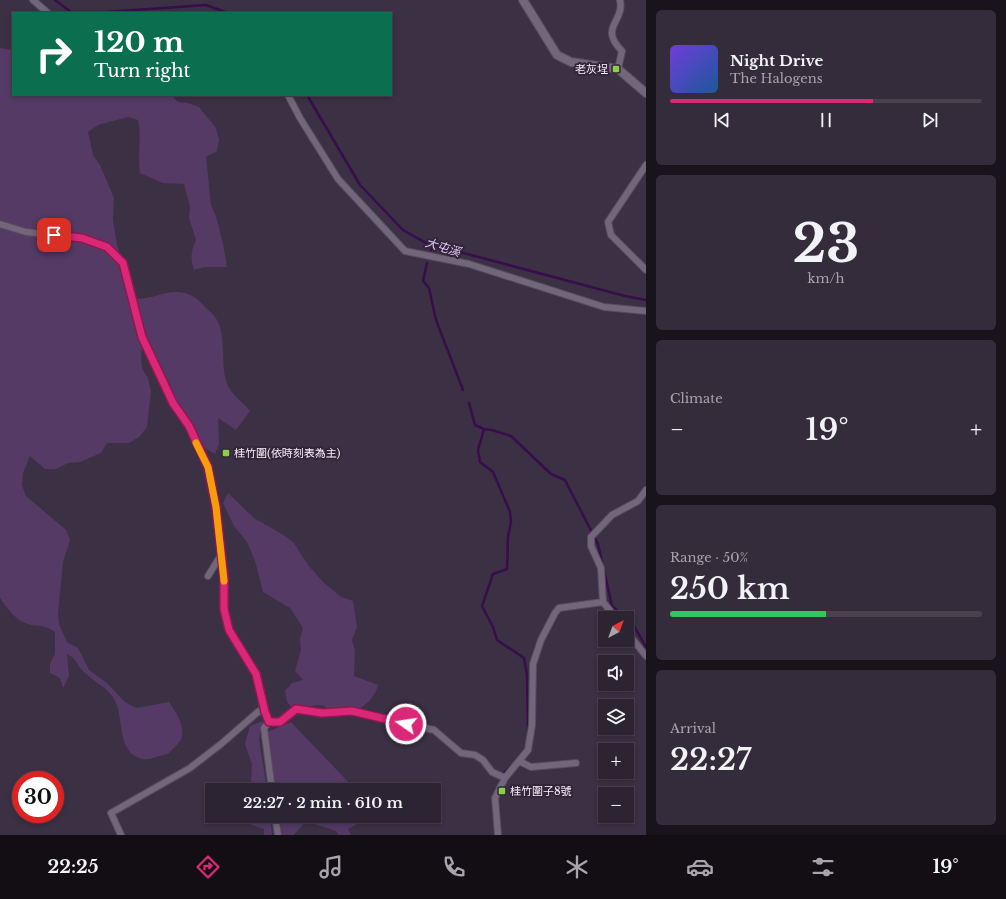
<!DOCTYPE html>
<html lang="en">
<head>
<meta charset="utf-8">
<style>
  :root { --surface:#2d2433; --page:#352c3b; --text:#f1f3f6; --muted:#a7a4ac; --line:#48414e; --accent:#db2777 }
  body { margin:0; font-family:"Libre Baskerville","Noto Sans TC",serif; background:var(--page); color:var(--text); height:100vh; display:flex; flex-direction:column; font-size:15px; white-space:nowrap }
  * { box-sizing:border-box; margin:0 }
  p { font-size:13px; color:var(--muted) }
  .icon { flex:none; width:22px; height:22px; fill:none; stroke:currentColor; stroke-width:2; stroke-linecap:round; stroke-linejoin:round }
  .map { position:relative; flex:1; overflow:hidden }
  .side { display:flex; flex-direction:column; gap:10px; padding:10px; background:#19141c; width:360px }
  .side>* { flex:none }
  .top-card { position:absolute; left:12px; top:12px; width:380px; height:84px; border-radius:0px; box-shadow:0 2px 6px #0003,0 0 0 1px var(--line); background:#0b6e4f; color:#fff; overflow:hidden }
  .needle { width:26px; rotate:41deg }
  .buttons { position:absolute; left:598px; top:611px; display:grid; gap:8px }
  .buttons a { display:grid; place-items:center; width:36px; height:36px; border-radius:0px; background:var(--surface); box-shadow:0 2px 6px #0003,0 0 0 1px var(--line); font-size:20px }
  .speed { position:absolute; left:12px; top:771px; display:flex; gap:8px; font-size:20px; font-weight:700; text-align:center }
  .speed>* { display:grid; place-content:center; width:52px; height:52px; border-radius:50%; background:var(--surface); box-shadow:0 2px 6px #0003,0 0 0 1px var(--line); line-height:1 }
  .speed .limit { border:6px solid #d22; background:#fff; color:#111 }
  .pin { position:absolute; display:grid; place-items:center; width:34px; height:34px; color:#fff; margin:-17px; border-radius:8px; box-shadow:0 2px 6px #0006 }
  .me { position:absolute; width:44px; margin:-22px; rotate:283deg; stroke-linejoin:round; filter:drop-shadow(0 0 3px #0008) }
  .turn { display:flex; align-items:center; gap:14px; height:84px; padding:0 16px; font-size:18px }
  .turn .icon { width:52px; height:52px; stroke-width:2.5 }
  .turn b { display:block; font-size:28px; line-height:34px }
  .big { font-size:30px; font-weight:600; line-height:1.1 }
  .side .card { flex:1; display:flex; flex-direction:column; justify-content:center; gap:6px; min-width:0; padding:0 14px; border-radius:6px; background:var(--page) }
  .side .dial { align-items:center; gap:0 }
  .dial b { font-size:52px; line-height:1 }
  .song { display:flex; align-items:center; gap:12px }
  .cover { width:48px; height:48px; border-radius:6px; background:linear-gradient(135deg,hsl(260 70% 55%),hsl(210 70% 35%)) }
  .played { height:4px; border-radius:2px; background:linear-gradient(90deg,var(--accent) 65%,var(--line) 65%) }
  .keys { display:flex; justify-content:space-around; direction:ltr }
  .heat { display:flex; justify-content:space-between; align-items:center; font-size:22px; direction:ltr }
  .charge { height:6px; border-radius:3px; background:linear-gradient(90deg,#34c759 50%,var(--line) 0) }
  .trip { position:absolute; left:205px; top:783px; width:236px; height:40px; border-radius:0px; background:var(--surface); box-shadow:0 2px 6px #0003,0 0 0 1px var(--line); font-weight:600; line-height:40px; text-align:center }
  .tabs { display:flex; height:64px; justify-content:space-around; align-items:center; background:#120e14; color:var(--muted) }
  .tabs .icon { width:28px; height:28px }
  .tabs .selected { color:var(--accent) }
  .tabs b { font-size:18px; color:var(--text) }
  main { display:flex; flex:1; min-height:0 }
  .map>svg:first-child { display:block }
  .green { fill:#543a65 }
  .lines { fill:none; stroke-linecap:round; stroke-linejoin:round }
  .stream { stroke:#370d4b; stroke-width:2.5 }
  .minor-casing { stroke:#564c5d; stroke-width:8 }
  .tertiary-casing { stroke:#564c5d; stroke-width:10 }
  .minor { stroke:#73667b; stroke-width:6 }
  .tertiary { stroke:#73667b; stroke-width:8 }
  .route-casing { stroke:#8e194d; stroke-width:10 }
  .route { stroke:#db2777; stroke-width:7 }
  .slow { stroke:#f59e0b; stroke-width:7 }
  .poi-dot { fill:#8bce46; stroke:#322639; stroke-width:1.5 }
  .labels { text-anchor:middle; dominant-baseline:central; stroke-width:4; stroke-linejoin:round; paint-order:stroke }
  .poi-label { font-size:11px; fill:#f8f0fd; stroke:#322639; text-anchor:start }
  .water-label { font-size:12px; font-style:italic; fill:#e6c4fc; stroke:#322639 }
</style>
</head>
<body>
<main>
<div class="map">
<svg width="646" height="835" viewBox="0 0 646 835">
  <rect width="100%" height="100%" fill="#3c3044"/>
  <path class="green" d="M0,48l13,2v45h158l7,7 10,1 11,4 17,21 3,12 -2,11 -11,6 5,48 5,11 7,28 4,23h-22l-11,3c-4,-12 -3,-19 2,-30l-7,-22 1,-11 -6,-23 -21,-1 -23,-10c-3,-17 2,-35 -2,-53l-10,-3 -30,8 -10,7 5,23 7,10 14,33 -1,22 4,24 6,22 1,22 8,10c22,4 33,-11 56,-4 7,2 13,8 17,13 4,4 10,8 12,13 9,16 4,43 9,61 3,12 17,21 24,30l-14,19 -18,-12 1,26 -4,10 -9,-5 -15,-17 -30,-57 -3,-12 -7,-9 -7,-21 -3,23 1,12 6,10 3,13 -4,36 -8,10 -10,6h-22l-6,10 -21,9 -12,1 -12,6h-11l-15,-13 -7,17 -1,12 4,11 40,34 4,10 -7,22 -5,52 1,10 8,18 11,6 11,22 18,13 18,19 11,6 33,-6c6,9 16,23 13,35 -2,6 -10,13 -14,17 -10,1 -20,8 -29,4 -22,-8 -15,-40 -24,-57 -7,-15 -24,-20 -34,-32 -5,-7 -6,-11 -14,-15l2,22 -6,12 -3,-10 -10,-5v-10l5,-9v-22c-12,-9 -17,-4 -30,-9 -10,-4 -19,-16 -25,-25z
    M228,493l26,25 31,18 9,7 14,22 15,17 18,15 12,4 4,26 -5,13 3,11 -1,25 24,9c-5,20 -27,32 -48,30l-5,-9c-14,-3 -18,3 -31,5l-7,-9 -2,-11 7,-8 11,-3 -8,-9 6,-21 -1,-11 3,-11 -13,-20 -27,-16 -8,-31 -8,-19 -13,-16 -11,-23z
    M263,721l-4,18 8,51h-13l-3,-5 1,-21 -7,-20 5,-18z
    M291,722l65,68h-82l-7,-58z
    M244,816h26l2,19h-8v-6l-18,-6z
    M279,816h84l-2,6 -13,7 3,6h-12l-3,-4 -30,-10 -12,14h-12z"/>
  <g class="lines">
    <path class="stream" d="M55,0l16,12h35l100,-7 22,8
      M307,95l53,90 43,45 23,13 199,53 21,4
      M431,250l2,-5
      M427,263l-4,18 6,7 7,32 27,70
      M469,403l6,22 9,4 8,1 19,6 40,38 14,6 33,64 14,62 13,12
      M484,429l-6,21 2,12 13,10 17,40 1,10 -3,15 -1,32 -14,5 -11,32 11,21 4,13 27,18 3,17 1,56
      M627,620l7,6 12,21
      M503,774l8,-8"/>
    <defs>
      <path id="minor" d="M33,0l15,13
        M618,69l4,-18c-24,-24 3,-29 -2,-51
        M288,95l12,23 38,61 67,72 64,13 135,43 42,4
        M646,165l-38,57 3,13 35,35
        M0,224l26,8 55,6 26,9 16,16 19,74 31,66 16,23 19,41 8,40 8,70v32l5,21 27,44 9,38 -6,-1 -38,33 -31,24 -79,45 10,22
        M208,576l13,-21
        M603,602l13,16
        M627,632l19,24
        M265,712l4,10 -5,6 8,62
        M269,722h11l16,-13 26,4 29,-2 83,19 27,23 14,2 8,5 9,12 13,6 23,-28 4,-25 1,-61 8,-24 14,-27 4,-5 44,-6 -2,-34 -10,-22v-9l21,-22 26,-14 8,-11
        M519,761l12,6 45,-4
        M275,816l3,19
        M498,835l-3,-37 10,-20"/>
      <path id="tertiary" d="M523,0l34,55 14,7 47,7 28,24"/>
    </defs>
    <use href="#minor" class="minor-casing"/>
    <use href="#tertiary" class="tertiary-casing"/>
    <use href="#minor" class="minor"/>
    <use href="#tertiary" class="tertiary"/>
  </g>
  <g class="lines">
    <defs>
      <path id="route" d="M54,235l28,3 25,9 16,16 19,74 31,66 16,23 19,41 8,40 8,70v32l5,21 27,44 9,38 4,10h11l16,-13 26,4 30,-2 54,13"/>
    </defs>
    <use href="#route" class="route-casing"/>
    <use href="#route" class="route"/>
    <path class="slow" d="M196,443l12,24 8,40 8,74"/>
  </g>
  <g class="poi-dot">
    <rect x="612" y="65" width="8" height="8" rx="2"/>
    <rect x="222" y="449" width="8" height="8" rx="2"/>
    <rect x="498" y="787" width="8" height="8" rx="2"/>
  </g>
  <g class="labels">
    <g class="poi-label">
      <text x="608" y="69" text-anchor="end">老灰埕</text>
      <text x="234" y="453">桂竹圍(依時刻表為主)</text>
      <text x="510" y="791">桂竹圍子8號</text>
    </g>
    <g class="water-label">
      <text transform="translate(443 247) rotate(17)">大屯溪</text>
    </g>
  </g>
</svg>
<div class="buttons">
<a><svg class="needle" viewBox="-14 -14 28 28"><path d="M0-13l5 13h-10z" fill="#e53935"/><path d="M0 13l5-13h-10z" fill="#a7a4ac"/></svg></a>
<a><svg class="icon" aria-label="sound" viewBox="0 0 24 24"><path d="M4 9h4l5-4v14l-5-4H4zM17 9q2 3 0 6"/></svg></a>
<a><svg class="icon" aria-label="layers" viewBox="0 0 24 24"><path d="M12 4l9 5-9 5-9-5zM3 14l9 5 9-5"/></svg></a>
<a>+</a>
<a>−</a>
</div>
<div class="speed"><div class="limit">30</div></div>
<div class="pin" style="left:54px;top:235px;background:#d93025"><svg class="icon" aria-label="arrive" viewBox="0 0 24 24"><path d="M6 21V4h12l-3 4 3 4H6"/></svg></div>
<svg class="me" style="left:406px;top:724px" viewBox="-20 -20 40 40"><circle r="17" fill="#db2777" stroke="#fff" stroke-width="3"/><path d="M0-11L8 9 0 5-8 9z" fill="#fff"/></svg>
<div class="trip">22:27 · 2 min · 610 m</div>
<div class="top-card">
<div class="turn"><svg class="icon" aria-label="right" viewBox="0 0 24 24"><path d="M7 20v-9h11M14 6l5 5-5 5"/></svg><div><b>120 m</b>Turn right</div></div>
</div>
</div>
<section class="side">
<div class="card">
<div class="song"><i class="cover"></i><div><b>Night Drive</b><p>The Halogens</p></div></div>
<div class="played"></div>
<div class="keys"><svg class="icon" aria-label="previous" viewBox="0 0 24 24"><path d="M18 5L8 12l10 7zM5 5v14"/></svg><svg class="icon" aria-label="pause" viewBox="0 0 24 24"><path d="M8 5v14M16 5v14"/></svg><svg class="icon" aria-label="next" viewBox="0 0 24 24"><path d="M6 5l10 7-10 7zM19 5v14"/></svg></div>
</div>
<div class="card dial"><b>23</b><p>km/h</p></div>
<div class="card"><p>Climate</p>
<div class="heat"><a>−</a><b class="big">19°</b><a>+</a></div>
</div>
<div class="card"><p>Range · 50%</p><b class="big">250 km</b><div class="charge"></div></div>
<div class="card"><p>Arrival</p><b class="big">22:27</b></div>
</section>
</main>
<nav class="tabs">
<b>22:25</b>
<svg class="icon selected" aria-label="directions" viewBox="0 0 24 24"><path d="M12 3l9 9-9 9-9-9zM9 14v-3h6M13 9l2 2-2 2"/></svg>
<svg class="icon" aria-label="music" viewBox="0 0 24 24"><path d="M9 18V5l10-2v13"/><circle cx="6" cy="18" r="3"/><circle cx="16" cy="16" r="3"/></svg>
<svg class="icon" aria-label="phone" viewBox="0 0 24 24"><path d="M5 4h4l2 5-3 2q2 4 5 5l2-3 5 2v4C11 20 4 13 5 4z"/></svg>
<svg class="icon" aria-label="climate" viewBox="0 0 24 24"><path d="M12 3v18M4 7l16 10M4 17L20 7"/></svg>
<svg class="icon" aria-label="car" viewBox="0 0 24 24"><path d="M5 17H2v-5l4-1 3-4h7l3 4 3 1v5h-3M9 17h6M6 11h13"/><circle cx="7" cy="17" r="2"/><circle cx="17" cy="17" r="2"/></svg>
<svg class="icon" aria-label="filters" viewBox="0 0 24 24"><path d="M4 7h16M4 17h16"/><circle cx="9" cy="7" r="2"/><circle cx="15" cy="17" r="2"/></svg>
<b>19°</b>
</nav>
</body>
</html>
